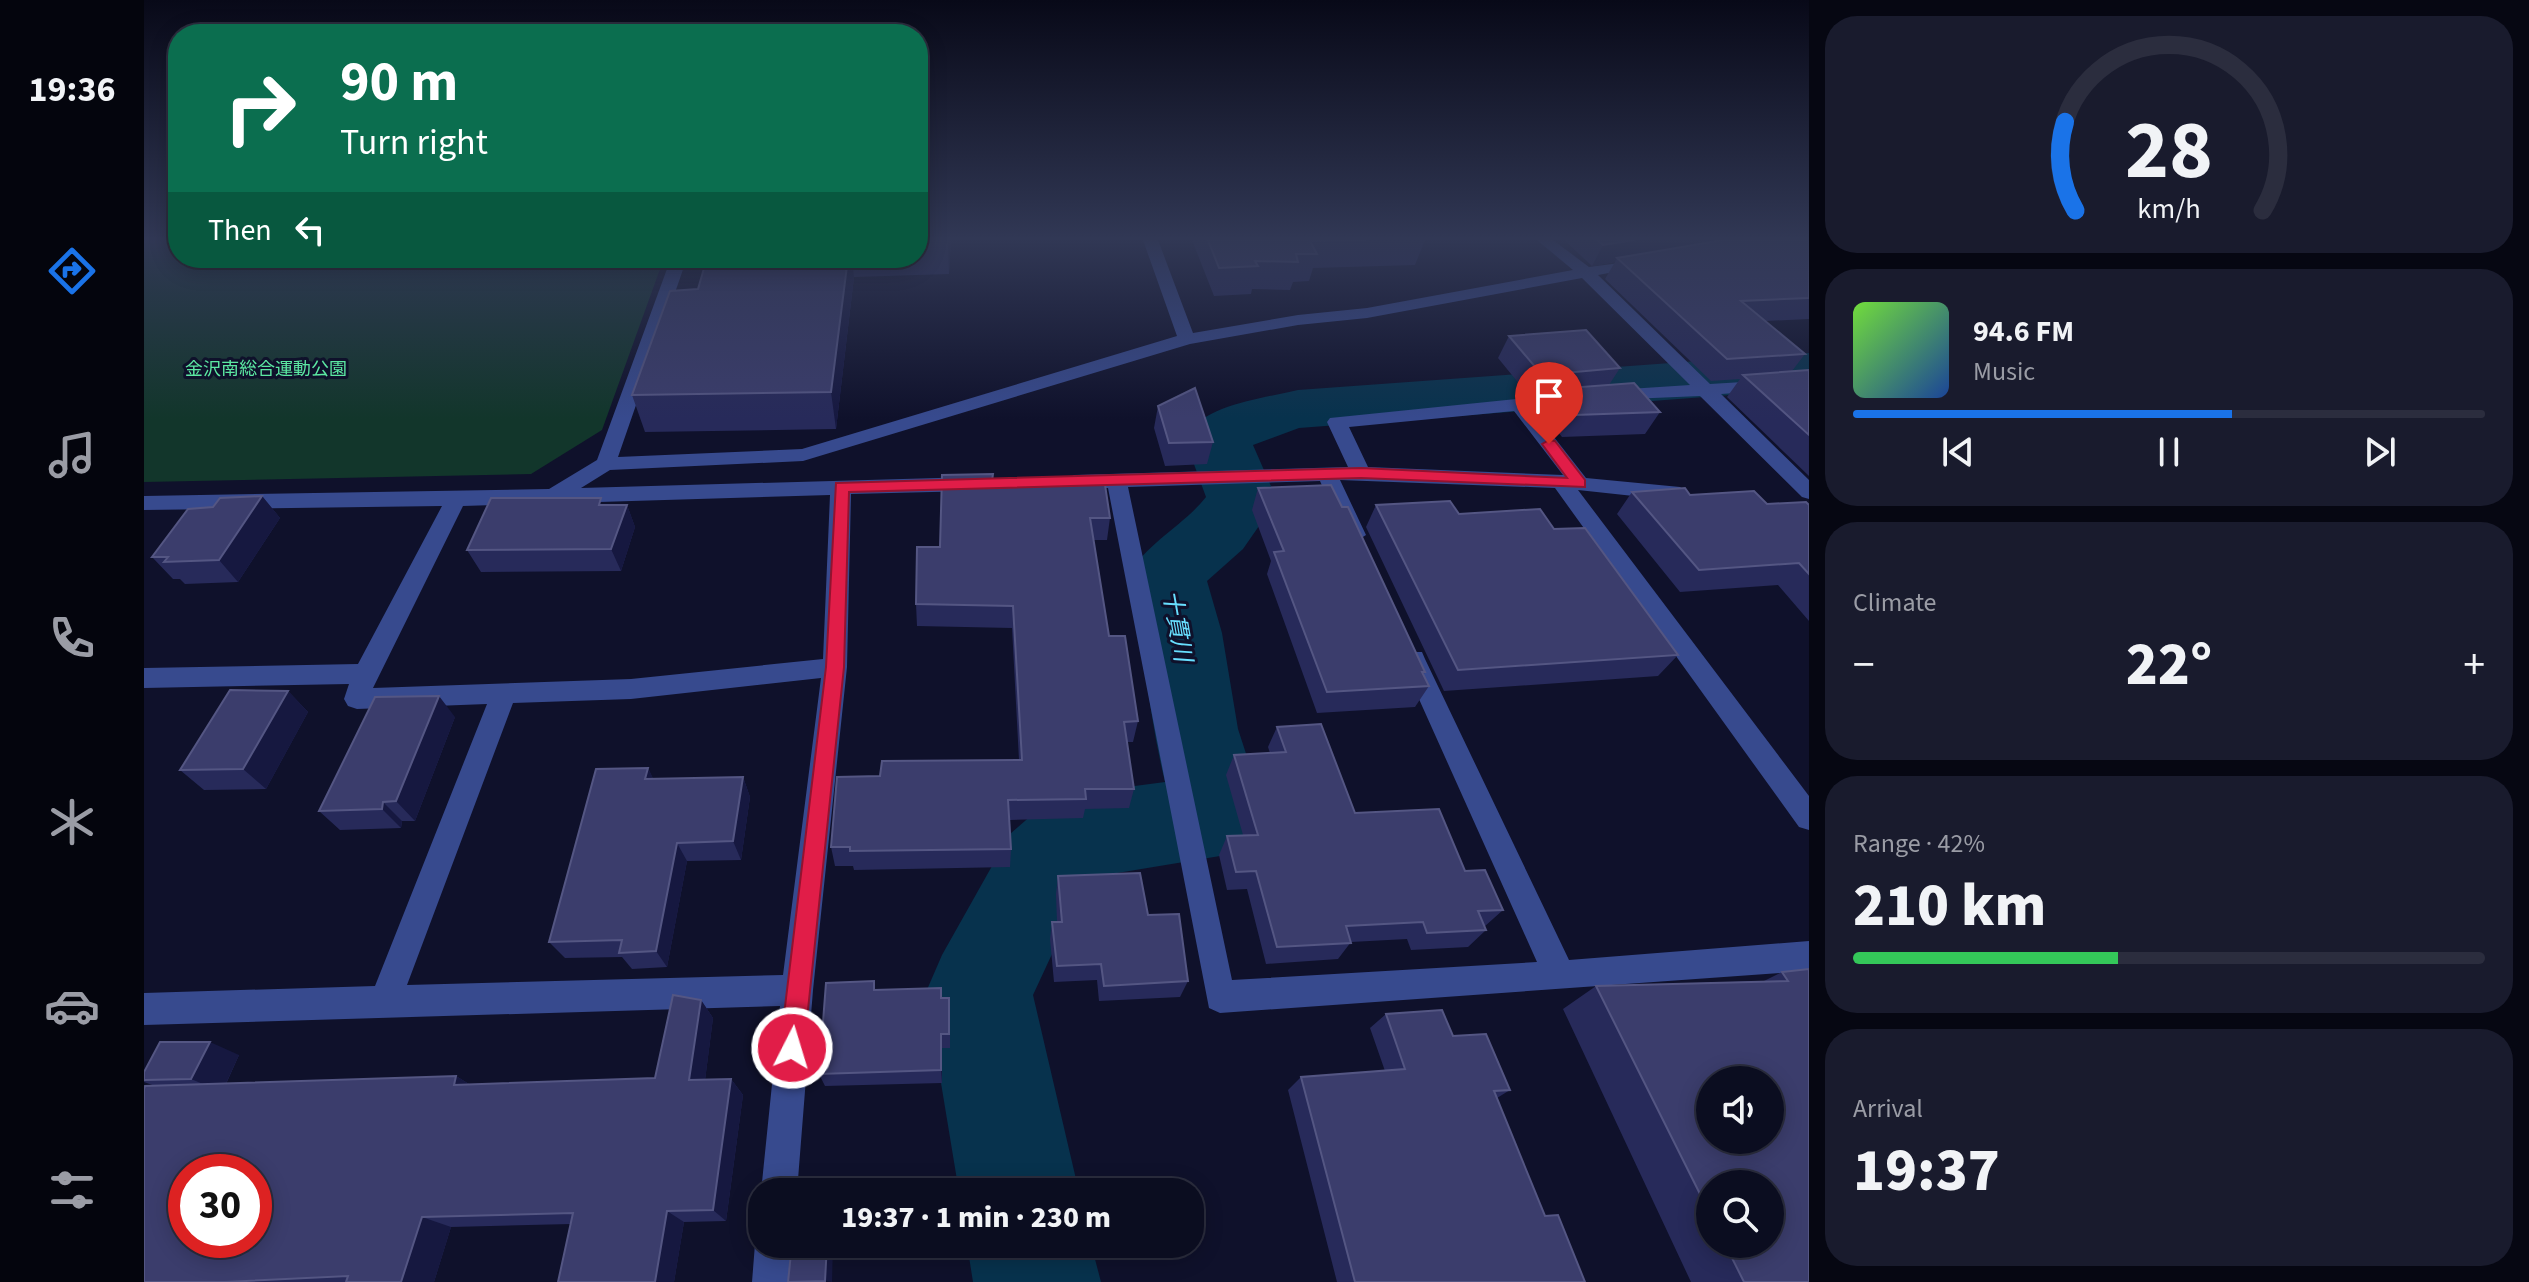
<!DOCTYPE html>
<html lang="en">
<head>
<meta charset="utf-8">
<style>
  :root { --surface:#0b0d20; --page:#191b2d; --text:#f1f3f6; --muted:#9a9ca5; --line:#2b2d3e; --accent:#1a73e8 }
  body { margin:0; font-family:"Source Sans 3","Noto Sans JP",sans-serif; background:var(--page); color:var(--text); height:100vh; display:flex; flex-direction:column; font-size:30px; white-space:nowrap }
  * { box-sizing:border-box; margin:0 }
  p { font-size:26px; color:var(--muted) }
  .icon { flex:none; width:44px; height:44px; fill:none; stroke:currentColor; stroke-width:2; stroke-linecap:round; stroke-linejoin:round }
  .map { position:relative; flex:1; overflow:hidden }
  .drawer { display:flex; flex-direction:column; gap:16px; padding:16px; background:#060712; width:720px }
  .drawer>* { flex:none }
  .hud { position:absolute; left:24px; top:24px; width:760px; height:244px; border-radius:32px; box-shadow:0 4px 20px #0003,0 0 0 2px var(--line); background:#0b6e4f; color:#fff; overflow:hidden }
  .controls { position:absolute; left:1552px; top:1066px; display:grid; gap:16px }
  .controls a { display:grid; place-items:center; width:88px; height:88px; border-radius:50%; background:var(--surface); box-shadow:0 4px 20px #0003,0 0 0 2px var(--line); font-size:40px }
  .speed { position:absolute; left:24px; top:1154px; display:flex; gap:16px; font-size:40px; font-weight:700; text-align:center }
  .speed>* { display:grid; place-content:center; width:104px; height:104px; border-radius:50%; background:var(--surface); box-shadow:0 4px 20px #0003,0 0 0 2px var(--line); line-height:1 }
  .speed .limit { border:12px solid #d22; background:#fff; color:#111 }
  .pin { position:absolute; display:grid; place-items:center; width:68px; height:68px; color:#fff; margin:-82px -34px; border-radius:50% 50% 50% 0; rotate:-45deg; box-shadow:0 0 8px #0007 }
  .pin .icon { rotate:45deg }
  .me { position:absolute; width:88px; margin:-44px; rotate:5deg; stroke-linejoin:round; filter:drop-shadow(0 0 6px #0008) }
  .turn { display:flex; align-items:center; gap:28px; height:168px; padding:0 40px; font-size:36px }
  .turn .icon { width:104px; height:104px; stroke-width:2.5 }
  .turn b { display:block; font-size:56px; line-height:68px }
  .then { display:flex; align-items:center; height:76px; padding:0 40px; background:#0003; gap:16px; font-size:30px }
  .big { font-size:60px; font-weight:800; line-height:1.1 }
  .drawer .tile { flex:1; display:flex; flex-direction:column; justify-content:center; gap:12px; min-width:0; padding:0 28px; border-radius:32px; background:var(--page) }
  .drawer .dial { align-items:center; gap:0 }
  .dial svg { height:208px; overflow:visible; fill:none; stroke:var(--line); stroke-width:7; stroke-linecap:round; text-anchor:middle }
  .dial text { fill:var(--text); stroke:none }
  .song { display:flex; align-items:center; gap:24px }
  .cover { width:96px; height:96px; border-radius:12px; background:linear-gradient(135deg,hsl(100 70% 55%),hsl(220 70% 35%)) }
  .played { height:8px; border-radius:4px; background:linear-gradient(90deg,var(--accent) 60%,var(--line) 60%) }
  .keys { display:flex; justify-content:space-around; direction:ltr }
  .heat { display:flex; justify-content:space-between; align-items:center; font-size:44px; direction:ltr }
  .charge { height:12px; border-radius:6px; background:linear-gradient(90deg,#34c759 42%,var(--line) 0) }
  .trip { position:absolute; left:604px; top:1178px; width:456px; height:80px; border-radius:32px; background:var(--surface); box-shadow:0 4px 20px #0003,0 0 0 2px var(--line); font-weight:800; line-height:80px; text-align:center }
  main { display:flex; flex:1; min-height:0 }
  .tab-bar { display:flex; flex-direction:column; width:144px; justify-content:space-around; align-items:center; background:#04050d; color:var(--muted) }
  .tab-bar .icon { width:56px; height:56px }
  .tab-bar .active { color:var(--accent) }
  .tab-bar b { font-size:36px; color:var(--text) }
  .map>svg:first-child { display:block }
  .green { fill:#12362b }
  .lines { fill:none; stroke-linecap:round; stroke-linejoin:round }
  .river { fill:#07324d; fill-rule:evenodd }
  .minor { fill:#374a8e; fill-rule:evenodd }
  .wall { fill:#272a5a; fill-rule:evenodd }
  .shaded-wall { fill:#161840 }
  .building { fill:#3b3d6c; stroke:#545683; stroke-width:2; fill-rule:evenodd }
  .route { fill:#e11d48; stroke:#92132f; stroke-width:2 }
  .labels { text-anchor:middle; dominant-baseline:central; stroke-width:6; stroke-linejoin:round; paint-order:stroke }
  .far-park-label { font-size:18px; fill:#5ce8a2; stroke:#0f112b }
  .water-label { font-size:24px; font-style:italic; fill:#68dfff; stroke:#0f112b }
</style>
</head>
<body>
<main>
<nav class="tab-bar">
<b>19:36</b>
<svg class="icon active" aria-label="directions" viewBox="0 0 24 24"><path d="M12 3l9 9-9 9-9-9zM9 14v-3h6M13 9l2 2-2 2"/></svg>
<svg class="icon" aria-label="music" viewBox="0 0 24 24"><path d="M9 18V5l10-2v13"/><circle cx="6" cy="18" r="3"/><circle cx="16" cy="16" r="3"/></svg>
<svg class="icon" aria-label="phone" viewBox="0 0 24 24"><path d="M5 4h4l2 5-3 2q2 4 5 5l2-3 5 2v4C11 20 4 13 5 4z"/></svg>
<svg class="icon" aria-label="climate" viewBox="0 0 24 24"><path d="M12 3v18M4 7l16 10M4 17L20 7"/></svg>
<svg class="icon" aria-label="car" viewBox="0 0 24 24"><path d="M5 17H2v-5l4-1 3-4h7l3 4 3 1v5h-3M9 17h6M6 11h13"/><circle cx="7" cy="17" r="2"/><circle cx="17" cy="17" r="2"/></svg>
<svg class="icon" aria-label="filters" viewBox="0 0 24 24"><path d="M4 7h16M4 17h16"/><circle cx="9" cy="7" r="2"/><circle cx="15" cy="17" r="2"/></svg>
</nav>
<div class="map">
<svg width="1665" height="1282" viewBox="0 0 1665 1282">
  <rect width="100%" height="100%" fill="#0f112b"/>
  <path class="green" d="M0,240h34v18h486l-62,172 -71,44 -387,8z"/>
  <g class="lines">
    <path class="river" d="M1665,353v36l-510,39 -46,17 24,55 -34,49 -36,32 15,52 16,96 28,86 -13,29 -33,12 -121,20 -21,22 -45,97 46,197h-120l-33,-200 16,-37 68,-121 31,-27 33,-13 91,-12c-17,-69 -21,-139 -36,-208 19,-32 54,-48 77,-77l-22,-60c22,-33 77,-38 114,-47z
      M823,1244h124l10,38h-128z"/>
    <path class="minor" d="M999,240h15l35,93 105,-18 69,-7 206,-38 -36,-30h16l36,27 62,-8v6l-53,10 112,109 99,-6v10l-88,6 88,86v19l-7,-2 -102,-101 -94,4 -2,-4 9,-6 77,-5 -108,-107 -215,40 -69,7 -108,19 -387,117 -193,9 -29,18 392,-11 10,7 -10,7 -122,3 -4,173 -34,323 -16,202h-36l19,-186 -636,19v-32l231,-7 112,-282 -130,5 -9,-3 -4,-7 5,-15 -205,4v-20l214,-4 84,-158 -298,4v-14l405,-7 48,-29 74,-202h16l-69,199 184,-8 375,-113zM686,495l-7,164 -192,20 -258,9 90,-182zM677,678l-38,297 -376,10 106,-282 118,-4z
      M1432,393l7,2v8l-51,6 54,69 94,9 10,7 -10,7 -102,-11 231,306v34l-10,-3 -244,-339 -215,-8 26,55 -11,7 -11,-7 -24,-54 -192,6 104,493 305,-18 -136,-303 3,-7h18l3,7 144,301 240,-19v30l-589,42 -11,-5 -101,-520 -34,1 -10,-7 10,-7 274,-8 -21,-45 3,-4zM1370,411l49,64 -195,-8 -19,-40z
      M617,1231l1,13h31l-3,38h-38l3,-38z"/>
  </g>
  <path class="wall" d="M774,240h33l-2,34 -95,3 -18,152 -191,3 -13,-37 66,-106 9,-31h211z
    M1048,240h233l-10,25 -102,3 -4,13 -16,1 -3,8 -38,-1 -1,5 -37,2z
    M1420,240h245v79l-44,2 40,33 -13,17 17,-1v106l-82,-79 13,-18 -29,2 -106,-102 10,-17 -23,4z
    M1365,336l111,32 -11,17 51,27 -15,22 -83,3 -21,-26 10,-16 -21,2 -32,-39z
    M1014,406l55,36 -6,22 -42,2 -11,-38z
    M848,481l118,37 -3,22h-14l16,96 29,85 -5,21h-6l7,47 -5,19 -44,1 -2,9 -73,2 1,29 -1,18 -156,3 -1,-4h-18l-4,-19 49,-71 139,-16 -7,-132 -95,-2 -1,-22 24,-57z
    M1114,488l167,184 -2,3 6,11 -14,21 -98,6 -50,-139 4,-13 -19,-51z
    M1488,492l58,3 77,9 42,1v116l-31,-36 -98,7 -63,-78z
    M118,496l18,22 -42,64 -53,2 -5,-5h-7l-21,-22 61,-50z
    M460,505h23l8,22 -14,44 -140,1 -14,-22z
    M1232,505l83,9 95,15 124,126 -20,21 -214,15 -78,-164z
    M144,691l20,21 -42,77 -62,1 -24,-20z
    M311,717l-40,104h-13l-1,7 -61,2 -21,-19z
    M1133,727l78,86 110,58 38,39 -19,17 2,3 -18,17 -57,3 -4,-11 -56,3 -13,17 -72,5 -19,-75 -20,1 -8,-35 8,-19 16,-1 -17,-60 8,-20 36,-2 -2,-6z
    M504,768l5,11 90,-2 7,20 -9,63 -54,1 -20,106 -35,2 -10,-12 -57,1 -16,-16z
    M914,876l90,39 40,66 -8,16 -81,4 -2,-21 -43,2 -4,-43 2,-17h5l-1,-28z
    M1665,969v313h-118l-128,-273 33,-23 168,-5 18,-9zM1566,1184l60,60h-60z
    M732,990l65,8 9,15v35h-8v35l-117,3 -6,-12z
    M557,1000l12,18 -8,62 26,-1 12,16 -17,126 -42,1 -10,60h-116l13,-58 -120,3 -17,55h-290l11,-196 -11,-4v-10l95,-17 -13,29 230,-8 13,8 186,-6z
    M1242,1014l67,22 57,54 -13,8 48,118 40,66h-248l-49,-192 13,-13 84,-6 -15,-43z"/>
  <path class="shaded-wall" d="M804,240h3l-2,34z
    M1490,240h107l-124,18 -2,4 -23,4 11,-21z
    M704,258h4l2,19 -18,152 -5,-37z
    M118,496l18,22 -42,64 -19,-22z
    M483,505l8,22 -14,44 -10,-22z
    M144,691l20,21 -42,77 -23,-20z
    M295,696l16,21 -40,104 -19,-20z
    M504,768l10,20 -13,-9z
    M599,777l7,20 -9,63 -8,-19z
    M239,802l19,19 -1,7 -19,-19z
    M533,843l10,18 -20,106 -11,-16z
    M557,1000l12,18 -10,78 -14,-16z
    M797,1034l1,14v35l-1,-13z
    M66,1042l29,13 -17,37 -31,-13z
    M312,1076l26,16 -28,-7z
    M587,1079l12,16 -17,126 -13,-11z
    M523,1211l17,11 -10,60h-19z
    M278,1217l29,10 -17,55h-33z
    M683,1244h6l-1,38 -7,-1z"/>
  <path class="building" d="M1064,240h158l-56,1 7,13h-21l2,8 -43,-1 3,5 -39,2z
    M1453,240h37l-31,5z
    M1579,240h86v58l-68,3 64,53 -78,5 -110,-101z
    M563,258h141l-17,134 -199,3 38,-104 28,-2z
    M1442,330l34,38 -78,7 -33,-39z
    M1665,370v65l-66,-60z
    M1490,383l26,29 -85,3 -21,-26z
    M1051,388l18,54 -44,1 -11,-37z
    M849,474l-1,7 112,-3 6,40h-20l19,118h16l13,85 -14,1 10,67h-49l1,10 -78,1 3,49 -161,2v-4h-19l6,-70 43,-1 2,-15 140,-1 -9,-154 -97,-2 1,-57h23l2,-72z
    M1187,485l11,22h6l77,165h-3l7,14 -102,6 -53,-140 10,-1 -26,-63z
    M1541,488l5,7 64,-4 13,13 39,-2 3,3v69l-10,-11 -100,7 -67,-78z
    M118,496l-43,64 -55,2 4,-5h-16l36,-48 25,-2 7,-9z
    M347,498h110l-2,7h28l-16,44 -144,1z
    M1306,501l9,13 81,-5 14,20 31,-1 93,127 -220,15 -82,-165z
    M86,690l58,1 -45,78 -63,1z
    M295,696l-43,105 -13,1 -1,7 -63,2 56,-114z
    M1177,724l34,89 84,-4 26,62 20,-1 18,40 -25,1 8,19 -59,3 -4,-11 -77,4 5,17 -74,4 -21,-76 -20,1 -9,-36 31,-1 -24,-80 52,-3 -9,-25z
    M504,768l-3,11 98,-2 -10,64 -56,2 -21,108 -37,2 3,-13 -73,2 47,-173z
    M996,873l8,42 31,-1 9,67 -84,5 -3,-22 -44,2 -5,-44h10l-4,-46z
    M1665,969v313h-65l-19,-38h45v-60h-60v30l-114,-228 192,-5 -6,-9zM1566,1080h60v60h-60z
    M730,981v9l67,-2v10h8v36h-8v36l-122,4 7,-91z
    M529,995l28,5 -12,80 42,-1 -18,131 -46,1 -12,71h-97l15,-69 -151,4 -21,65h-55l2,-6 -122,6h-82v-193l1,-3 311,-10 -2,9 201,-7zM42,1172h68v68h-68z
    M1298,1010l11,26 33,-2 24,56 -16,1 51,125 13,-1 27,67h-230l-54,-205 104,-8 -19,-55z
    M16,1042h50l-19,37 -47,1v-8z
    M648,1244h35l-2,37 -37,1z"/>
  <linearGradient id="sky" x2="0" y2="1"><stop stop-color="#080918"/><stop offset="0.57" stop-color="#313855"/><stop offset="1" stop-color="#313855" stop-opacity="0"/></linearGradient>
  <rect width="1665" height="419" fill="url(#sky)"/>
  <path class="route" d="M1405,440l6,1 30,39v7l-224,-9 -512,14 -5,175 -40,381 -3,8 -9,4 -9,-4 -3,-8 46,-381 10,-184 525,-15 206,10 -25,-34z"/>
  <g class="labels">
    <g class="far-park-label">
      <text x="122" y="369">金沢南総合運動公園</text>
    </g>
    <g class="water-label">
      <text transform="translate(1033 626) rotate(80)">十貫川</text>
    </g>
  </g>
</svg>
<div class="controls">
<a><svg class="icon" aria-label="sound" viewBox="0 0 24 24"><path d="M4 9h4l5-4v14l-5-4H4zM17 9q2 3 0 6"/></svg></a>
<a><svg class="icon" aria-label="search" viewBox="0 0 24 24"><circle cx="10" cy="10" r="6"/><path d="M15 15l6 6"/></svg></a>
</div>
<div class="speed"><div class="limit">30</div></div>
<div class="pin" style="left:1405px;top:444px;background:#d93025"><svg class="icon" aria-label="arrive" viewBox="0 0 24 24"><path d="M6 21V4h12l-3 4 3 4H6"/></svg></div>
<svg class="me" style="left:648px;top:1048px" viewBox="-20 -20 40 40"><circle r="17" fill="#e11d48" stroke="#fff" stroke-width="3"/><path d="M0-11L8 9 0 5-8 9z" fill="#fff"/></svg>
<div class="trip">19:37 · 1 min · 230 m</div>
<div class="hud">
<div class="turn"><svg class="icon" aria-label="right" viewBox="0 0 24 24"><path d="M7 20v-9h11M14 6l5 5-5 5"/></svg><div><b>90 m</b>Turn right</div></div>
<div class="then">Then<svg class="icon" aria-label="left" viewBox="0 0 24 24"><path d="M17 20v-9H6M10 6l-5 5 5 5"/></svg></div>
</div>
</div>
<section class="drawer">
<div class="tile dial"><svg viewBox="0 0 100 80">
<path d="M14 69A42 42 0 1 1 86 69"/>
<path d="M14 69A42 42 0 0 1 10 35" stroke="#1a73e8"/>
<text x="50" y="56" font-size="32" font-weight="700">28</text>
<text x="50" y="72" font-size="11">km/h</text>
</svg></div>
<div class="tile">
<div class="song"><i class="cover"></i><div><b>94.6 FM</b><p>Music</p></div></div>
<div class="played"></div>
<div class="keys"><svg class="icon" aria-label="previous" viewBox="0 0 24 24"><path d="M18 5L8 12l10 7zM5 5v14"/></svg><svg class="icon" aria-label="pause" viewBox="0 0 24 24"><path d="M8 5v14M16 5v14"/></svg><svg class="icon" aria-label="next" viewBox="0 0 24 24"><path d="M6 5l10 7-10 7zM19 5v14"/></svg></div>
</div>
<div class="tile"><p>Climate</p>
<div class="heat"><a>−</a><b class="big">22°</b><a>+</a></div>
</div>
<div class="tile"><p>Range · 42%</p><b class="big">210 km</b><div class="charge"></div></div>
<div class="tile"><p>Arrival</p><b class="big">19:37</b></div>
</section>
</main>
</body>
</html>
